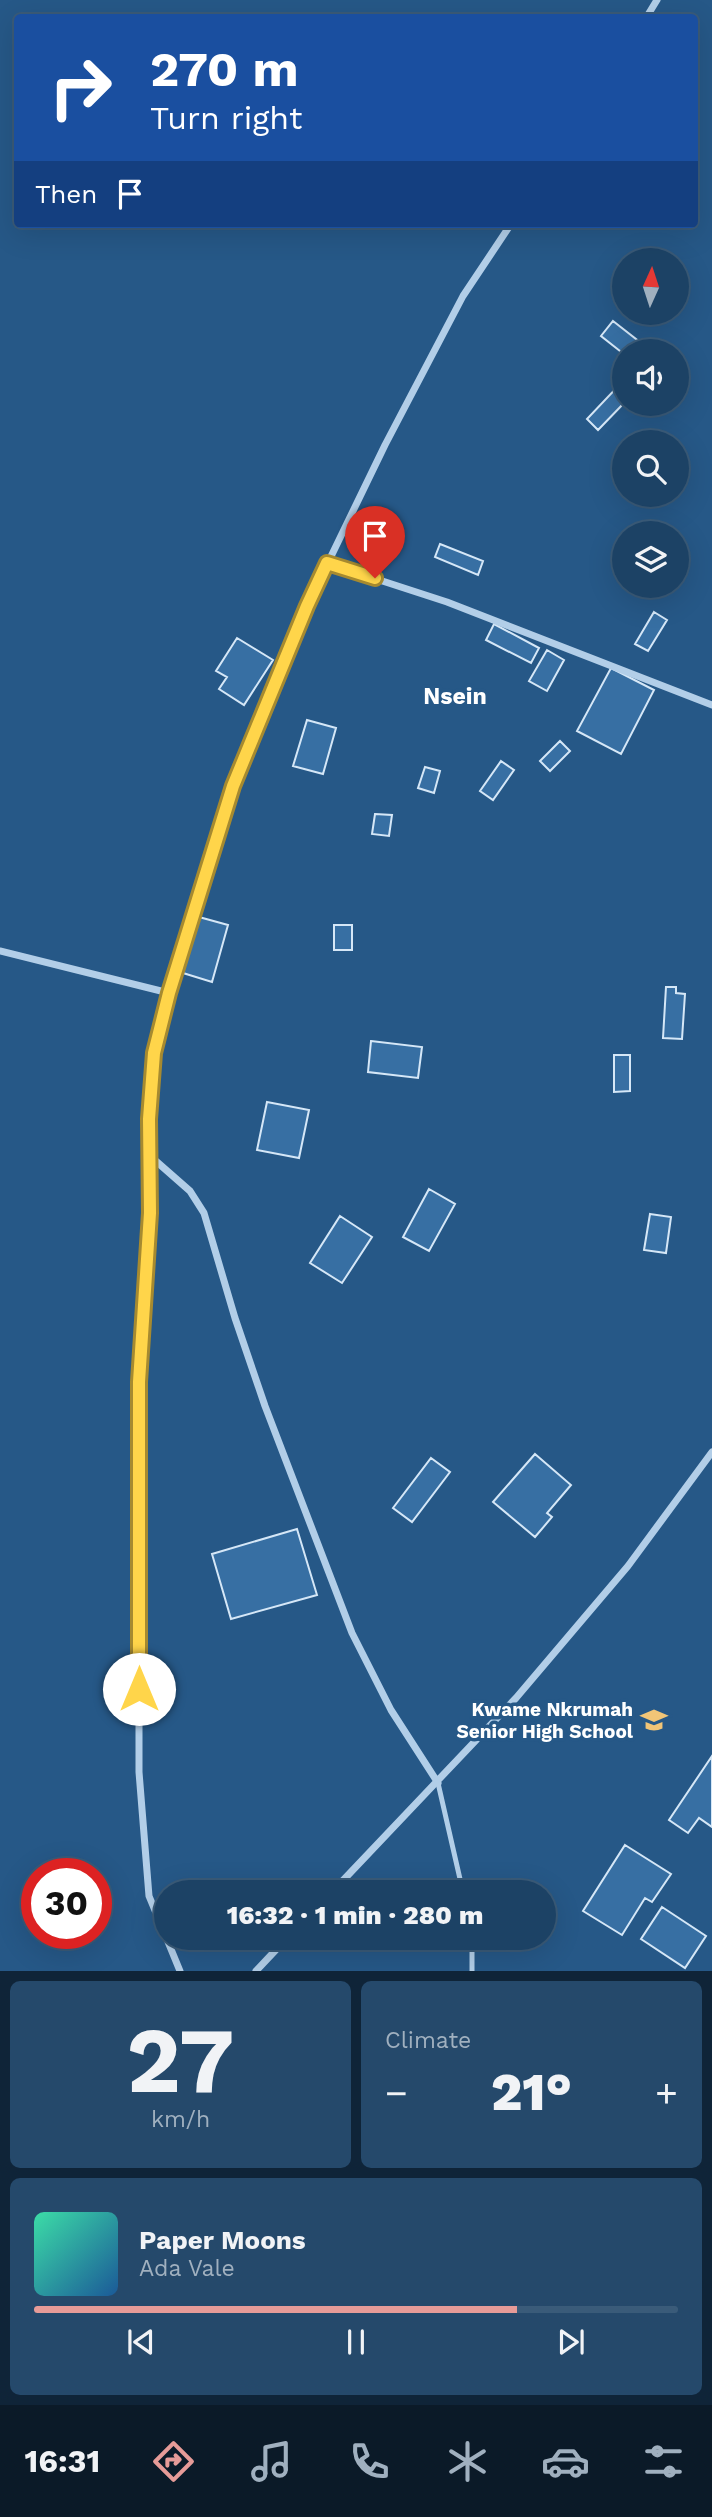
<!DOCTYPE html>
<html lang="en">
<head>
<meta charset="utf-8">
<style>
  :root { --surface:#1c4265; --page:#25496b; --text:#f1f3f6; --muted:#a0b0bf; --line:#3a5b79; --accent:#e69b98 }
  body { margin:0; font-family:"Work Sans",sans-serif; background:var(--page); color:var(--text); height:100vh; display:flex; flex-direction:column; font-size:26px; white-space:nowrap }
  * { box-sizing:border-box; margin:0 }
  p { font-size:23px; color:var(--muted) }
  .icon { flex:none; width:38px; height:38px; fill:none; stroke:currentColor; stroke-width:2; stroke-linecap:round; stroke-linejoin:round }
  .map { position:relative; height:1971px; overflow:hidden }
  .panel { display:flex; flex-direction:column; gap:10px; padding:10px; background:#0f2438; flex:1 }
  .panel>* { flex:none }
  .banner { position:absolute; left:14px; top:14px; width:684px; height:214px; border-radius:7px; box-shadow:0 7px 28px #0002,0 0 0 2px var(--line); background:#1a4fa0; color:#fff; overflow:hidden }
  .needle { width:46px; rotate:3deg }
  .controls { position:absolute; left:612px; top:248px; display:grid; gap:14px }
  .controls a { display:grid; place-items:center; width:77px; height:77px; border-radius:50%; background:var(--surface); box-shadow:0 7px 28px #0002,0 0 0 2px var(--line); font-size:35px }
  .speed { position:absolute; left:21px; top:1858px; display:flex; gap:14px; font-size:35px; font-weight:700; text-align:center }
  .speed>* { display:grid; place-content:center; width:91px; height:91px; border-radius:50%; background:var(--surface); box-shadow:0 7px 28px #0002,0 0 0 2px var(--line); line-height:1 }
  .speed .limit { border:10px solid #d22; background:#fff; color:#111 }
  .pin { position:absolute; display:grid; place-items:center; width:60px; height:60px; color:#fff; margin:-72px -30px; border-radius:50% 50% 50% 0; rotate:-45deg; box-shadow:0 0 7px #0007 }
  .pin .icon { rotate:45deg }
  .me { position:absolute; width:77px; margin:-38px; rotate:0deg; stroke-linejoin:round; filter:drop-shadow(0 0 5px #0008) }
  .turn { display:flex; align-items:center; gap:24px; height:147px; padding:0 21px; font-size:32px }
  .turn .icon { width:91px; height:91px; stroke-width:2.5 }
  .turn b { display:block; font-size:49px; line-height:60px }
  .then { display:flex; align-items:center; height:66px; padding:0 21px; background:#0003; gap:14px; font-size:26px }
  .big { font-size:52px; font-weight:800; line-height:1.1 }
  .panel .widget { flex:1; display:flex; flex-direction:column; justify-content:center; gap:10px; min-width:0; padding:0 24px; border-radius:10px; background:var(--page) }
  .panel .dial { align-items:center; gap:0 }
  .dial b { font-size:91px; line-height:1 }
  .song { display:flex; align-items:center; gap:21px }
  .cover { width:84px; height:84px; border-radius:10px; background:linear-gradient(135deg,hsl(160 70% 55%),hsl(210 70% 35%)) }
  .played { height:7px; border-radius:4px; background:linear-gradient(90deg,var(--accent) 75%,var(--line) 75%) }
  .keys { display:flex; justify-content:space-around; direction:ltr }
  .heat { display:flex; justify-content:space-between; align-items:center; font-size:38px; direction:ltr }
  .panel .tiles { flex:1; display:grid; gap:10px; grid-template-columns:1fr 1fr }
  .widget:last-child { grid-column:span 2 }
  .trip { position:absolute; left:154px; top:1880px; width:402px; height:70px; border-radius:35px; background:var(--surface); box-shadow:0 7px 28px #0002,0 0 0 2px var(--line); font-weight:800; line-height:70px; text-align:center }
  .dock { display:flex; height:112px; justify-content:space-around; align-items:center; background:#0b1a28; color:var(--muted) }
  .dock .icon { width:49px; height:49px }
  .dock .on { color:var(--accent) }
  .dock b { font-size:32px; color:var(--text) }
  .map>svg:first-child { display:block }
  .building { fill:#376fa3; stroke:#d5e7f7; stroke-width:2 }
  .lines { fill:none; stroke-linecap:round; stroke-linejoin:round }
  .lane { stroke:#b2cee8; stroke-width:5 }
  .street { stroke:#b2cee8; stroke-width:7 }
  .route-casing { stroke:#a68a30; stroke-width:18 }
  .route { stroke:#ffd54a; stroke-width:12 }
  .labels { text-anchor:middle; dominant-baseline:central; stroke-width:7; stroke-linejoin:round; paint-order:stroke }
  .poi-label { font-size:19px; font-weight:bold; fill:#fff; stroke:#265887; text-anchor:end }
  .quarter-label { font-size:23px; font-weight:bold; fill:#fff; stroke:#265887 }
</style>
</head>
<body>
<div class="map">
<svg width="712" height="1971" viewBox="0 0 712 1971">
  <rect width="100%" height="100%" fill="#265887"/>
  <path class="building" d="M613,321l28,22 -8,9h-8v3l-24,-19z
    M622,382l3,2v18l-27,28 -11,-11z
    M440,544l43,17 -5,14 -43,-18z
    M654,612l13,8 -19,31 -13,-7z
    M494,624l45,24 -8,15 -45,-23z
    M237,638l36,22 -29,45 -25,-16 8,-12 -11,-6z
    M547,650l17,10 -17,31 -18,-10z
    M611,668l43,22 -33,64 -44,-23z
    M307,720l29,8 -13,46 -30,-8z
    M560,741l10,10 -20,20 -10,-10z
    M501,761l13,9 -21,30 -13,-9z
    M425,767l15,4 -6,22 -16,-5z
    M375,814l17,1 -3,21 -17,-2z
    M199,917l29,8 -16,57 -29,-9z
    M334,925h18v25h-18z
    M666,987h10v6l9,1 -3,45 -19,-1z
    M371,1041l51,6 -4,31 -50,-6z
    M614,1055h16v36l-16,1z
    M267,1102l42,8 -10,48 -42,-8z
    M429,1189l26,15 -26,47 -26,-14z
    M650,1214l21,3 -5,36 -22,-3z
    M340,1216l32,21 -30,46 -32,-20z
    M535,1454l36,31 -24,28 5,4 -17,20 -42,-35z
    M431,1458l19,14 -38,50 -19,-14z
    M297,1529l20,66 -86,24 -19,-65z
    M712,1756v71l-13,-9 -11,15 -19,-13z
    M625,1845l46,29 -19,28 -7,-4 -23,37 -39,-24z
    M662,1907l44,29 -21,32 -44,-29z"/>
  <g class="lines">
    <path class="lane" d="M438,1783l25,109
      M472,1971v-34"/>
    <path class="street" d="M646,18l11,-18
      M327,563l120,39 265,103
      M0,951l169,42
      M149,1155l41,36 14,22 31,105 30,88 87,227 39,77 47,73
      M332,1892l184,-194 112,-132 84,-114
      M166,1937l-17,-41 -10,-124v-390l11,-169 -1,-94 5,-66 15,-60 64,-207 74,-180 78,-161 78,-149 48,-72
      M166,1937l14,34
      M256,1971l32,-34"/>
  </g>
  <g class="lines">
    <defs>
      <path id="route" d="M139,1689v-307l11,-169 -1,-94 5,-66 15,-60 64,-207 74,-180 20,-43 48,15"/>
    </defs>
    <use href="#route" class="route-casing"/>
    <use href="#route" class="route"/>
  </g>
  <defs>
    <symbol id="school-bare" viewBox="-9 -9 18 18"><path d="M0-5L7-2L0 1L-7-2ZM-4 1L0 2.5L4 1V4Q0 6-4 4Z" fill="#f1c577" stroke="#265887" stroke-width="2.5" paint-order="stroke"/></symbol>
  </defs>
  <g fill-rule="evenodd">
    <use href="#school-bare" x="635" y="1701" width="38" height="38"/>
  </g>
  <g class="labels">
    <g class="poi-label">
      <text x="633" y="1709">Kwame Nkrumah<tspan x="633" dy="22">Senior High School</tspan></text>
    </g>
    <g class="quarter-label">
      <text x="455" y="696">Nsein</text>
    </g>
  </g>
</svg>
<div class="controls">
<a><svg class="needle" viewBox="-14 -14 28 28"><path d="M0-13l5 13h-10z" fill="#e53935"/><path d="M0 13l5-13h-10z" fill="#a0b0bf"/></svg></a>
<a><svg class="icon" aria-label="sound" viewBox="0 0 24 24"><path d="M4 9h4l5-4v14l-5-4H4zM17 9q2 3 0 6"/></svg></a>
<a><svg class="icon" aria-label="search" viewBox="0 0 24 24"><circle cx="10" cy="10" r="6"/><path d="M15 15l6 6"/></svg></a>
<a><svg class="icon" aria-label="layers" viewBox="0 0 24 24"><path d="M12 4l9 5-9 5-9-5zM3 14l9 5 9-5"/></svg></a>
</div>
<div class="speed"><div class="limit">30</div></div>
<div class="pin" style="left:375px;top:578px;background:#d93025"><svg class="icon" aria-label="arrive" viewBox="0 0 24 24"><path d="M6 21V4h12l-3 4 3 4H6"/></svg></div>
<svg class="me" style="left:139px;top:1689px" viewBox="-20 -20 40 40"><circle r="19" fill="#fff"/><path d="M0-13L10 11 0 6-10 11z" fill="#ffd54a"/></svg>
<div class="trip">16:32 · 1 min · 280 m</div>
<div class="banner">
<div class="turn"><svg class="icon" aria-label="right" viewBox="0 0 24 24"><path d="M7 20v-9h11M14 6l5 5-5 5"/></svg><div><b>270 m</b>Turn right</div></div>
<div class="then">Then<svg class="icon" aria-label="arrive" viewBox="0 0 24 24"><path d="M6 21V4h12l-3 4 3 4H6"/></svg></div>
</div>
</div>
<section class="panel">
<div class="tiles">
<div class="widget dial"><b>27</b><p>km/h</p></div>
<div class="widget"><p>Climate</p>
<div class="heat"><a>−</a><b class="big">21°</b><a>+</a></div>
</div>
<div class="widget">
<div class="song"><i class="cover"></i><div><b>Paper Moons</b><p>Ada Vale</p></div></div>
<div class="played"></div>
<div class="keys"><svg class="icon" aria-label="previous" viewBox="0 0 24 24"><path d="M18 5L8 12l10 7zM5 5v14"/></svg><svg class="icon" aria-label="pause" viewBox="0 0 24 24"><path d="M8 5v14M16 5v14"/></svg><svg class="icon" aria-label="next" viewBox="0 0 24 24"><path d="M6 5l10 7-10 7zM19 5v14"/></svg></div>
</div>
</div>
</section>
<nav class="dock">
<b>16:31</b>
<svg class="icon on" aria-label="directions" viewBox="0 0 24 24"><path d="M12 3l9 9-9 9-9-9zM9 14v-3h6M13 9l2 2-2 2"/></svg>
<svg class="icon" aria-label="music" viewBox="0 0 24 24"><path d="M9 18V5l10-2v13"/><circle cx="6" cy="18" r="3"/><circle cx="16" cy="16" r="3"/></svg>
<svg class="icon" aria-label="phone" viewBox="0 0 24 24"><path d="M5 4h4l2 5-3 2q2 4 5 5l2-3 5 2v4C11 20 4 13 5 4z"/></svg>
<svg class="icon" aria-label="climate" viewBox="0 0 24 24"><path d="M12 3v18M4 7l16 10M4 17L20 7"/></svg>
<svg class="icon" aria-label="car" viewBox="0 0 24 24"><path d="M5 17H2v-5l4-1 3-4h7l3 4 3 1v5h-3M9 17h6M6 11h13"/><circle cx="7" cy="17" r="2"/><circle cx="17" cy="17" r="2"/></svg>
<svg class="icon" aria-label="filters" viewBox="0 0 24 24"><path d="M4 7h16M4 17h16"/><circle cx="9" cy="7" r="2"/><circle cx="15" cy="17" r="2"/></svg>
</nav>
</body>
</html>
